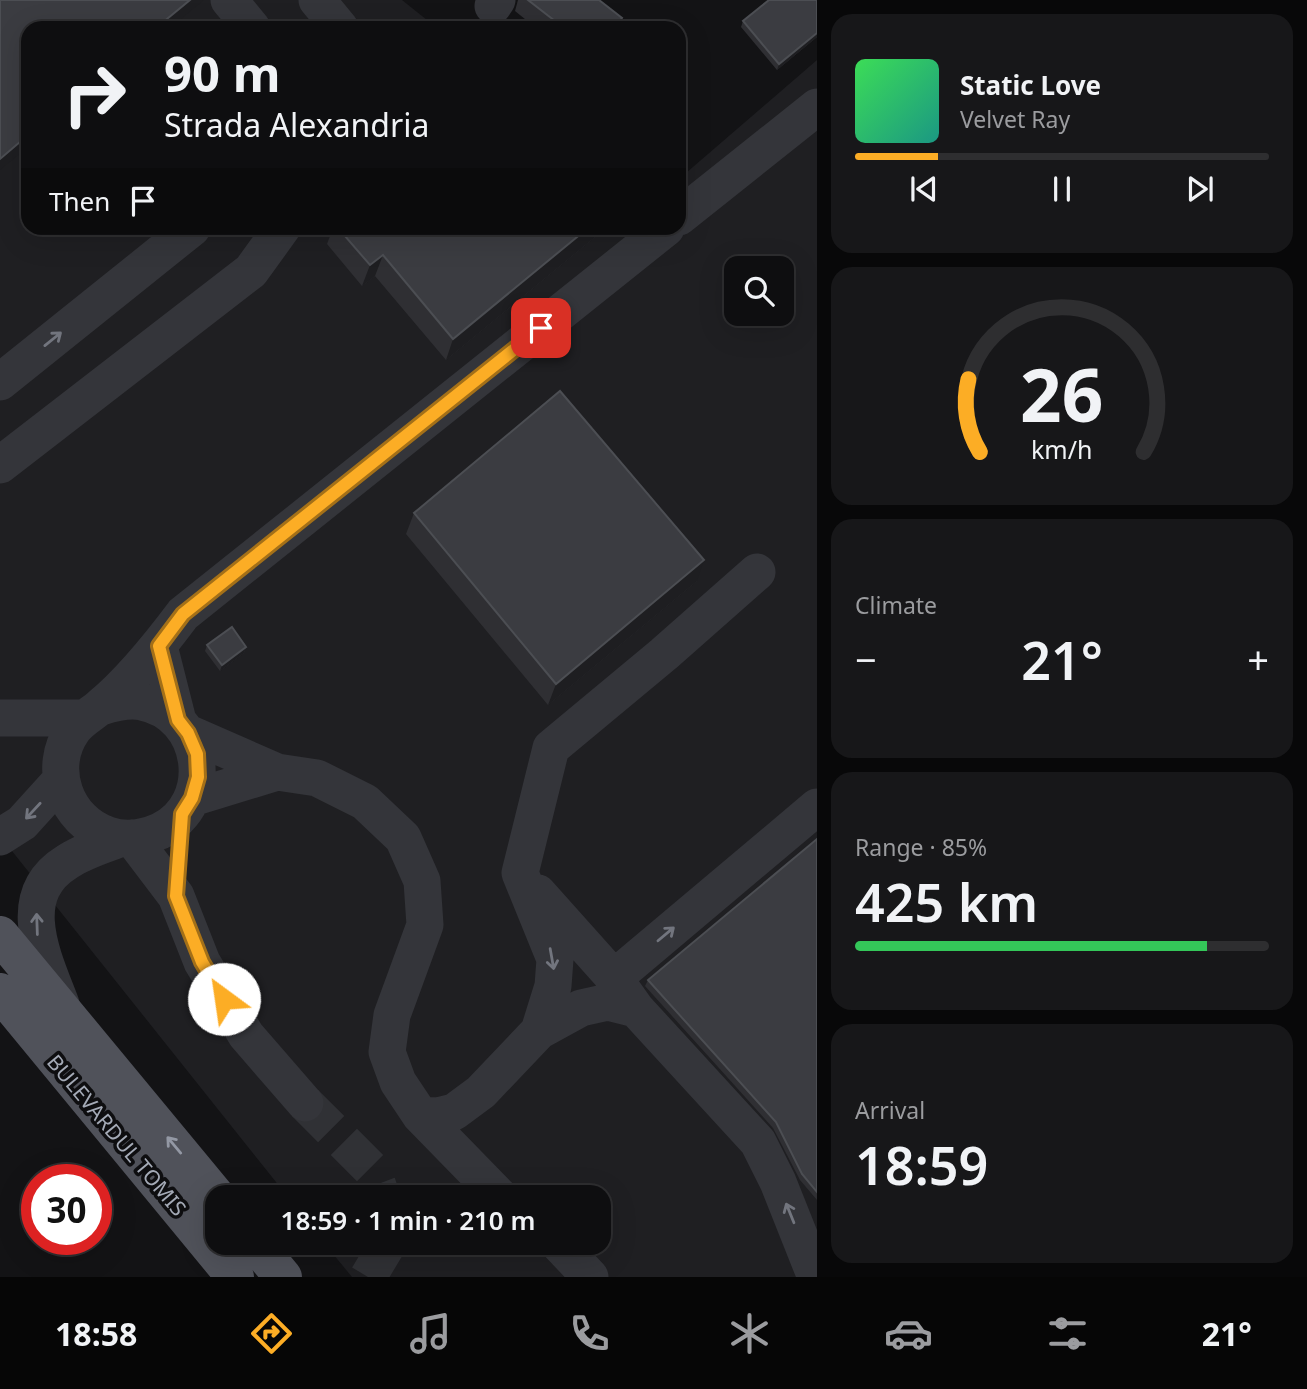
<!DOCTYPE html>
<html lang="en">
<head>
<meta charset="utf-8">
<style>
  :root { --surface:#0e0e10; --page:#171719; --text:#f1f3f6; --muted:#9b9c9f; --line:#2e2e30; --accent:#fcad25 }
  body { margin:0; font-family:"Noto Sans",sans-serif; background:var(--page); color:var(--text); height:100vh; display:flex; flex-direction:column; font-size:26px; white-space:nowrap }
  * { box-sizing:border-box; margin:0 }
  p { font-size:23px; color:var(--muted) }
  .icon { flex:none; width:38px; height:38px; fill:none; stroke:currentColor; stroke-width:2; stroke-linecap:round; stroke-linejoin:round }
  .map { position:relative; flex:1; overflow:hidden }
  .side { display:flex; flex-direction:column; gap:14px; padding:14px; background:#080809; width:490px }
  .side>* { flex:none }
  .hud { position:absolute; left:21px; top:21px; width:665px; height:214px; border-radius:21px; box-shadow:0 7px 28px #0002,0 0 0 2px var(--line); background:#0e0e10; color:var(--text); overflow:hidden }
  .fabs { position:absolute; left:724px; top:256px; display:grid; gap:14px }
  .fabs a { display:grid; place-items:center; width:70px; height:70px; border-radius:14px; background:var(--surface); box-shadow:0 7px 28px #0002,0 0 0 2px var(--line); font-size:35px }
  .speed { position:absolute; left:21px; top:1164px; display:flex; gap:14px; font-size:35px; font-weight:700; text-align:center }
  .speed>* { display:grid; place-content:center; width:91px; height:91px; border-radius:50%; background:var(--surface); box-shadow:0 7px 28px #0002,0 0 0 2px var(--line); line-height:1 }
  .speed .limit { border:10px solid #d22; background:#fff; color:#111 }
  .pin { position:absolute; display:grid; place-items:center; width:60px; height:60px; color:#fff; margin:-30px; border-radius:14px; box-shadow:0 4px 10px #0006 }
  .me { position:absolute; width:77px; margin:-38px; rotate:329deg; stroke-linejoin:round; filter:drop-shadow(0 0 5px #0008) }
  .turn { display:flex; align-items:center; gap:24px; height:147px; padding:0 28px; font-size:32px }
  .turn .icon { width:91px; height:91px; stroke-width:2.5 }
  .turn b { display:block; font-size:49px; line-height:60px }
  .then { display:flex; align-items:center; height:66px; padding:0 28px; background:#0003; gap:14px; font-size:26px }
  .big { font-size:52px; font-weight:600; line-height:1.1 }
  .side .tile { flex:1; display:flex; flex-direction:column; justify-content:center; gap:10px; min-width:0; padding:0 24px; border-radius:21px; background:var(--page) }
  .side .dial { align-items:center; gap:0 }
  .dial svg { height:182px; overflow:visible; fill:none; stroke:var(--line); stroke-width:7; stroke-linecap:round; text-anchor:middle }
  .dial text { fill:var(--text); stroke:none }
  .song { display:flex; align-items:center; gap:21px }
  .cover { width:84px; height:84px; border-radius:10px; background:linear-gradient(135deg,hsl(130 70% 55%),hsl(170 70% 35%)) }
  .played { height:7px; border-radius:4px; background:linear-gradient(90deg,var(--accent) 20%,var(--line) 20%) }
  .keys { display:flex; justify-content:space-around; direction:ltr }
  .heat { display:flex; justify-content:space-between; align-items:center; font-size:38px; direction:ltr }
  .charge { height:10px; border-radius:5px; background:linear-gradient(90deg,#34c759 85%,var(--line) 0) }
  .trip { position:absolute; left:205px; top:1185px; width:406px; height:70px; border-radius:21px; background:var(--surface); box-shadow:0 7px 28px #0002,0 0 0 2px var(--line); font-weight:600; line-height:70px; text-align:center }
  .tabs { display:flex; height:112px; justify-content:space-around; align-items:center; background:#060606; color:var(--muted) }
  .tabs .icon { width:49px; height:49px }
  .tabs .selected { color:var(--accent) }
  .tabs b { font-size:32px; color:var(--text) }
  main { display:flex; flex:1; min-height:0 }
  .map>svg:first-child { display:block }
  .built { fill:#1f1f22; fill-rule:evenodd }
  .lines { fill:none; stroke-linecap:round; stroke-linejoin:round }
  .minor-tunnel { stroke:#303135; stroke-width:37; stroke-dasharray:37 18; stroke-linecap:butt }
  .minor { stroke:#34353a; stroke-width:37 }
  .major { stroke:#50525a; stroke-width:38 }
  .wall { fill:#2f2f33 }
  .shaded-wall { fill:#1e1e21 }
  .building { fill:#3b3c41; stroke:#4c4e53; stroke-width:2 }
  .oneway { stroke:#72757e }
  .oneway2 { stroke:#9398a4 }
  .route-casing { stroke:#a47018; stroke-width:18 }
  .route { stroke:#fcad25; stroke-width:12 }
  .labels { text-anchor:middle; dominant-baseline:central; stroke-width:7; stroke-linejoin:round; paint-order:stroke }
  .street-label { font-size:21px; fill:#a4aab6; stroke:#0e0e10 }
</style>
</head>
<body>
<main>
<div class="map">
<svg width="817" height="1277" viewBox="0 0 817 1277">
  <rect width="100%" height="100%" fill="#131315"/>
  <path class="built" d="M0,0h402l35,28h-409v200h651v-49l138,-119v1217h-465l-28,-34 274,-1v-45h-310l-288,-361zM737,268h45v45h-45z"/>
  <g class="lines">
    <path class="minor-tunnel" d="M305,1103l67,67 10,27
      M368,1277l18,-30v-5"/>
    <path class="minor" d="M229,0l23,28
      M317,0l23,28
      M493,6l4,-6
      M679,217l138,-110
      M0,382l192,-154
      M0,465l251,-194 31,-43
      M159,646l19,75
      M101,707c13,-4 27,-8 41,-5 63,12 76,101 18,129 -16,7 -35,10 -52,4 -42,-14 -62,-67 -35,-105 8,-11 18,-15 28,-24 31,-26 58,-60 82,-92l483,-386
      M0,718h84
      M188,733l89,39 40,6 48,24 38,36 19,43 3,44 -33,90 -5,37 11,30 22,33 80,82
      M192,798l85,-26
      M0,837l22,-14 39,-43
      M132,838l44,58 26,66 44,73 59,68
      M538,893l76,85 22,31 122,133 20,40 35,88 4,5
      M614,978l203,-171
      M61,1004c-17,-45 -49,-108 6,-142 16,-11 37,-17 55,-24
      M539,1031l14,-45 2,-27 -35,-86 31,-125 113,-94 93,-82
      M420,1115l18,1 16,-4 27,-20 58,-61 42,-23 27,-6 28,7
      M557,1242l33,35"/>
    <path class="major" d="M0,935l217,262
      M0,992l235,285
      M254,1242l29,35"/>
  </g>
  <path class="wall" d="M518,0h81l19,28h-82l-21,-17z
    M817,0v37l-40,33 -36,-43 2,-6z
    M333,228h273l-160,132 -71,-84 -13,10 -35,-42z
    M414,513l283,68 -149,124 -142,-171z
    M207,645l39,2 -2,6 -24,18 -15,-20z
    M817,839v361l-17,-20 -27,-52 -128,-142 3,-6z"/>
  <path class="shaded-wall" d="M190,0h14l-34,28h-14z
    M622,18l-4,10h-4z
    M817,33v4l-40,33 2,-6z
    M28,135v12l-28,23v-11z
    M588,228h18l-160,132 7,-21z
    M383,255l-8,21 -13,10 8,-21z
    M704,560l-7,21 -149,124 8,-21z
    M246,647l-2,6 -24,18 2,-6z"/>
  <path class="building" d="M0,0h190l-34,28h-128v107l-28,24z
    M528,0h71l23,18 -8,10h-50z
    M769,0h48v33l-38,31 -36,-43z
    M338,228h250l-135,111 -70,-84 -13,10z
    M560,391l144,169 -148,124 -142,-171z
    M232,627l14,20 -24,18 -15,-20z
    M817,839v353l-15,-18 -26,-52 -128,-142z"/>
  <defs><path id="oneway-shaft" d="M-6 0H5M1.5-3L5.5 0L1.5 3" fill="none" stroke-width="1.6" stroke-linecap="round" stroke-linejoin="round" transform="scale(1.75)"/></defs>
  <g class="oneway">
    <use href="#oneway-shaft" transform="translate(53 339) rotate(-39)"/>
    <use href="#oneway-shaft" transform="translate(33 811) rotate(133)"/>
    <use href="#oneway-shaft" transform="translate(37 924) rotate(-92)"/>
    <use href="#oneway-shaft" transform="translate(666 934) rotate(-40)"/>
    <use href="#oneway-shaft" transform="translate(552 959) rotate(80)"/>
    <use href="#oneway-shaft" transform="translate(790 1213) rotate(-112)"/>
  </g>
  <use class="oneway2" href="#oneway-shaft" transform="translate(174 1145) rotate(-130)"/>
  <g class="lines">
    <defs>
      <path id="route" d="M224,999l-22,-37 -26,-66 6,-82 10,-16 6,-21 -1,-23 -9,-21 -10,-13 -19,-74 24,-32 358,-286"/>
    </defs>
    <use href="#route" class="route-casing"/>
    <use href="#route" class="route"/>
  </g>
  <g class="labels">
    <g class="street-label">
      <text transform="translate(117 1135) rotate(50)">BULEVARDUL TOMIS</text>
    </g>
  </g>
</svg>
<div class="fabs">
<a><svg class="icon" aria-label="search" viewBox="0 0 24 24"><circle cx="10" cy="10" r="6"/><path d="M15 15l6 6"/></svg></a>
</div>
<div class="speed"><div class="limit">30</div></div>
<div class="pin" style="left:541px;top:328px;background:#d93025"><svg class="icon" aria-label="arrive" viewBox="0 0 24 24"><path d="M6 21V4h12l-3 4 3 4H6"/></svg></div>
<svg class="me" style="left:224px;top:999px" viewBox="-20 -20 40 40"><circle r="19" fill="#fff"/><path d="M0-13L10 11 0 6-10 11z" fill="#fcad25"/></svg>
<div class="trip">18:59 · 1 min · 210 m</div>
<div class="hud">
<div class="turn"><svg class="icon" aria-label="right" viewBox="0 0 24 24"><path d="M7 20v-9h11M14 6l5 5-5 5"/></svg><div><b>90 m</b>Strada Alexandria</div></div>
<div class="then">Then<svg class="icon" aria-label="arrive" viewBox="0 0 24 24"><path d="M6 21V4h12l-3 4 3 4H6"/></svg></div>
</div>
</div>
<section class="side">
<div class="tile">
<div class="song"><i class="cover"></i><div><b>Static Love</b><p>Velvet Ray</p></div></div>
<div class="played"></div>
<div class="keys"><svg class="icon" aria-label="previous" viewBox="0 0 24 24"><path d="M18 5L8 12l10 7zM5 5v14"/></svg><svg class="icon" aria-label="pause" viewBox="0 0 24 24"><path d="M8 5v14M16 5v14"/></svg><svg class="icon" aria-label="next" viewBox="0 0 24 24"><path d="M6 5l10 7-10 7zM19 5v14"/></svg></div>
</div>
<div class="tile dial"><svg viewBox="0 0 100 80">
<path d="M14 69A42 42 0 1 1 86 69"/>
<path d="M14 69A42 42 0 0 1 9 37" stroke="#fcad25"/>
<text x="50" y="56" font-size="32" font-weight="700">26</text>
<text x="50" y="72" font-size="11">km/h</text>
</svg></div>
<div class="tile"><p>Climate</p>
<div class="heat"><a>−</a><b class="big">21°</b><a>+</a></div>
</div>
<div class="tile"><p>Range · 85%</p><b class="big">425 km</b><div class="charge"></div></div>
<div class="tile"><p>Arrival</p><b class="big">18:59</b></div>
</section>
</main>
<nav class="tabs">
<b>18:58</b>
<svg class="icon selected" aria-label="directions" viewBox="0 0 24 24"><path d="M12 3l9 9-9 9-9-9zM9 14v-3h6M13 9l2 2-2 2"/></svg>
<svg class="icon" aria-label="music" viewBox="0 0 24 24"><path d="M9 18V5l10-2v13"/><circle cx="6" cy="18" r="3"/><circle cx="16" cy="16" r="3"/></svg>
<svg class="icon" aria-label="phone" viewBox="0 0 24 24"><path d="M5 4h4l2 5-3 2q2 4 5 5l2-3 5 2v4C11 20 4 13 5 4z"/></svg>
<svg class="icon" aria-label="climate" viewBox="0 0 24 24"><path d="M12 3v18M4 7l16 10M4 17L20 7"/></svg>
<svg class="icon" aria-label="car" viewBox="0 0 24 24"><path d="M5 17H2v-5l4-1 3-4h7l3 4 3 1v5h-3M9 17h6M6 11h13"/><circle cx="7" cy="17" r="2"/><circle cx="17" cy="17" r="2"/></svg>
<svg class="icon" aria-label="filters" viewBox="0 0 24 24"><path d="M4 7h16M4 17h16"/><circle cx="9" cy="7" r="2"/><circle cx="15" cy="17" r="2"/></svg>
<b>21°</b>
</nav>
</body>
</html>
